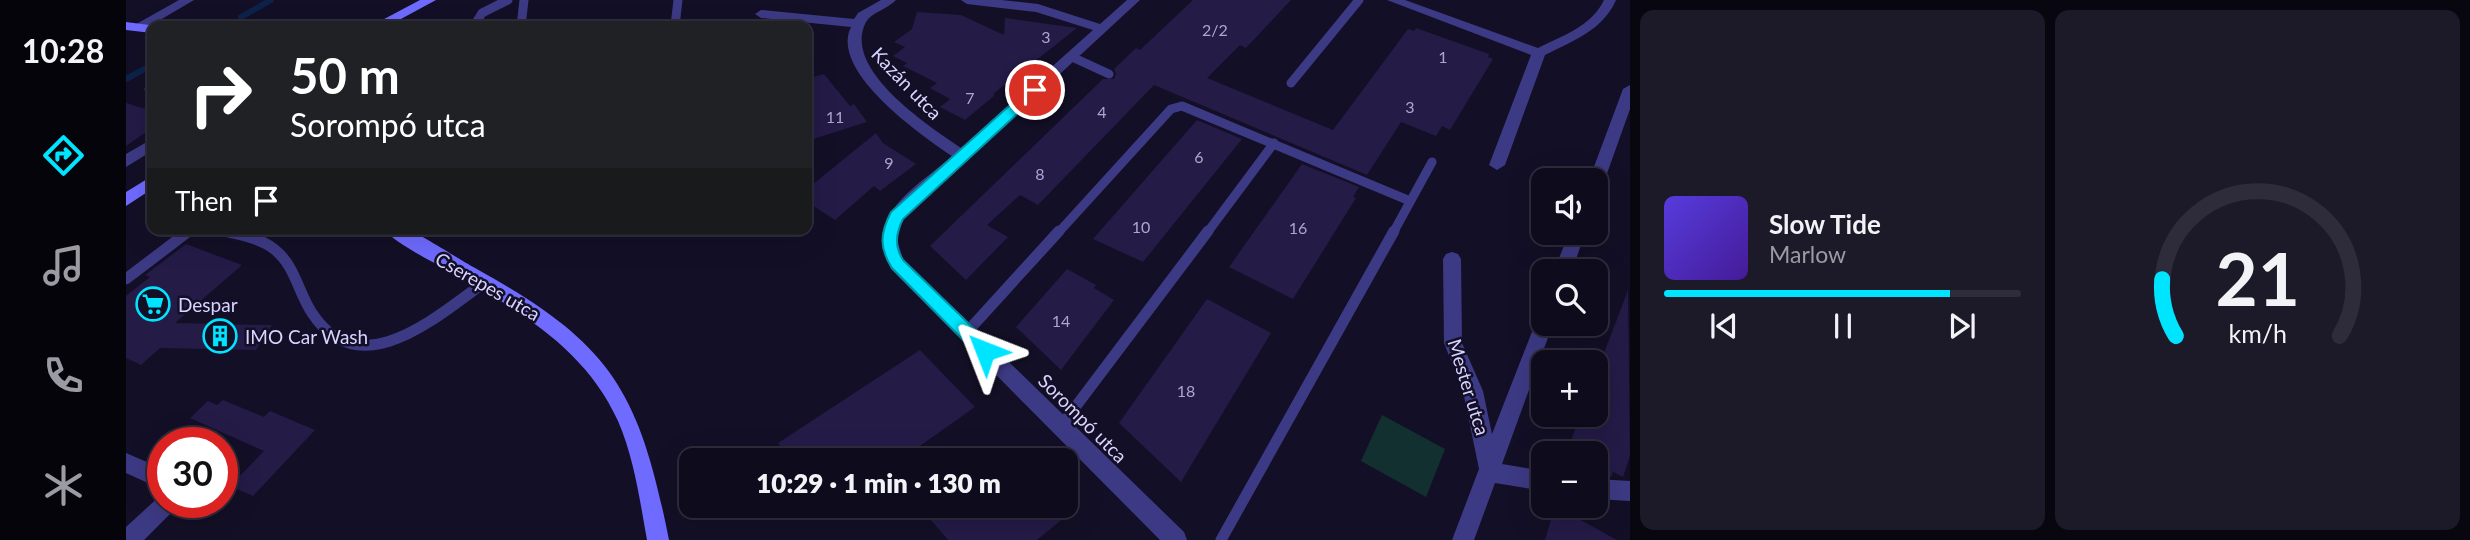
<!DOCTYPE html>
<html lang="en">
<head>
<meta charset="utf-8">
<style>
  :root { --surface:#0e0b1c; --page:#1c1929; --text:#f1f3f6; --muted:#9b9ba3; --line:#2e2b3b; --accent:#00e5ff }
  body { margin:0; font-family:Lato,sans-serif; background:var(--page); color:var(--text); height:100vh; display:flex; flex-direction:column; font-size:26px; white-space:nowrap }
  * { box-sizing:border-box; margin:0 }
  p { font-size:23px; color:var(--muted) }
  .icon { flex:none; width:38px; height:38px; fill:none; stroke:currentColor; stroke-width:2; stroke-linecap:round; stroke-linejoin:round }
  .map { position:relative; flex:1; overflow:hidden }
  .panel { display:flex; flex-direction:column; gap:10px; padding:10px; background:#08060f; width:840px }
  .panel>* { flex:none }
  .banner { position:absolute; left:21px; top:21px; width:665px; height:214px; border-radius:14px; box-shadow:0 7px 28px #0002,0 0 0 2px var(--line); background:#202124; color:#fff; overflow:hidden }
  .fabs { position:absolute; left:1405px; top:168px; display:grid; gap:14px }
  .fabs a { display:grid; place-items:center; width:77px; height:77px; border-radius:14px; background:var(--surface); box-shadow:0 7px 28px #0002,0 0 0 2px var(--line); font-size:35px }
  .speed { position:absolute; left:21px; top:427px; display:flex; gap:14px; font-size:35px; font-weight:700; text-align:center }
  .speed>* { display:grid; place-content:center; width:91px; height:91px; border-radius:50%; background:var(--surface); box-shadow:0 7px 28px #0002,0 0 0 2px var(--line); line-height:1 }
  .speed .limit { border:10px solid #d22; background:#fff; color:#111 }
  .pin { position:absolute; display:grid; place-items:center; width:60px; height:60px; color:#fff; margin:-30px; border:4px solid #fff; border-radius:50%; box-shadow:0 2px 7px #0007 }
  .me { position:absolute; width:77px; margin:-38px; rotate:315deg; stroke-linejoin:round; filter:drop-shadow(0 0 5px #0008) }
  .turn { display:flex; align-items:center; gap:24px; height:147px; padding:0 28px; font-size:32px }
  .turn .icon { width:91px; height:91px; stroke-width:2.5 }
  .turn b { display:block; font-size:49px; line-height:60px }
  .then { display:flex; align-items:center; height:66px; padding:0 28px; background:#0003; gap:14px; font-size:26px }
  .panel .widget { flex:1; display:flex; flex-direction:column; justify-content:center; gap:10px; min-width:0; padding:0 24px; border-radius:14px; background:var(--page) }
  .panel .dial { align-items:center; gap:0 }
  .dial svg { height:182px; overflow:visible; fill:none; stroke:var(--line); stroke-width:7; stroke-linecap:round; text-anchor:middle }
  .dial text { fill:var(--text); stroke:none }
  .song { display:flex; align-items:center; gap:21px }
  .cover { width:84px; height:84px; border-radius:10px; background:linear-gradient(135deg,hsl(250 70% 55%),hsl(260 70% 35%)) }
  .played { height:7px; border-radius:4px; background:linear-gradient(90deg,var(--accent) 80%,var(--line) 80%) }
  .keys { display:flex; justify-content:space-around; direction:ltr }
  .panel .tiles { flex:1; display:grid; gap:10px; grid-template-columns:repeat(2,1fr) }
  .trip { position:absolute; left:553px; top:448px; width:399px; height:70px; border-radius:14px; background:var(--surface); box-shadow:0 7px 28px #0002,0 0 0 2px var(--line); font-weight:800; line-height:70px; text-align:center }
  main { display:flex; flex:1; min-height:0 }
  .tabs { display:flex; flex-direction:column; width:126px; justify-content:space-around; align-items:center; background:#06040b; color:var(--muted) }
  .tabs .icon { width:49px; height:49px }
  .tabs .selected { color:var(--accent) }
  .tabs b { font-size:32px; color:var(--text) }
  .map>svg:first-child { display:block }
  .green { fill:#12302f }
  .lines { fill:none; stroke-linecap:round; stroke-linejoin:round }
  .stream { stroke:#0c2248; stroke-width:6 }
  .building { fill:#241b47 }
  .lane-far1 { stroke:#3d3a85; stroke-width:9 }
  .lane { stroke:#3d3a85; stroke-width:11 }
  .street { fill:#3d3a85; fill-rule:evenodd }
  .secondary { fill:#6f6bff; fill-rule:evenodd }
  .route { fill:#00e5ff; stroke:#0095a6; stroke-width:2 }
  .labels { text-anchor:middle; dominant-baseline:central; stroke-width:5; stroke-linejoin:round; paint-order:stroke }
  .number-label { font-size:16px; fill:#aca6d1 }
  .street-label { font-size:19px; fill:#d9d4ff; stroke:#130f26 }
  .poi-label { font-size:19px; fill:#d9d4ff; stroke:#130f26; text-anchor:start }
</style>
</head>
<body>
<main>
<nav class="tabs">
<b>10:28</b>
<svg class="icon selected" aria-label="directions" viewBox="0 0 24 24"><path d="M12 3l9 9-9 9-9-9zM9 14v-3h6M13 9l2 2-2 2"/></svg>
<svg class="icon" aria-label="music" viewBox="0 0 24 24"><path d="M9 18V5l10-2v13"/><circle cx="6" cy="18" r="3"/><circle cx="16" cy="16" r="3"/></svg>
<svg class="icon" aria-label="phone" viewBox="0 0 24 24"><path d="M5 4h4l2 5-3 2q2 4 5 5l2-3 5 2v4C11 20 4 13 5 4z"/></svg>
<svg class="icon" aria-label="climate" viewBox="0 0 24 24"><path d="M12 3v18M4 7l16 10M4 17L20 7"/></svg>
</nav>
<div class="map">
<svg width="1504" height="540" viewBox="0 0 1504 540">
  <rect width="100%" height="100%" fill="#130f26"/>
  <path class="green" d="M1256,415l63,34 -19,48 -65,-36z"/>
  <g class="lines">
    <path class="stream" d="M115,17l30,-17
      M0,79l26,-14"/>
  </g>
  <path class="building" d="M1067,0h98l-45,48 -6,-3 -33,33 126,52 75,-101 6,2 2,-3 73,26 -1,3 5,2 -43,71 -8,-4 -6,10 -35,-14 -34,53 -213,-90 -116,120 -18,-10 -33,30 21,12 -42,43 -36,-34 173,-167h11l2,-5 -2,-5 22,-21 4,2z
    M791,12l44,3 43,20 1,-17 72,10 -84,66 2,1 -30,25 -25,-13 10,-8 -20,-11 7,-5 -34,-17 4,-3 -14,-7 12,-9 -11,-5 18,-13z
    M698,74l26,32 4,-2 13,18 -60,19v-62z
    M0,103l26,8v17l-26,18z
    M1071,120l45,19 -99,123 -50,-23z
    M750,133l7,10 33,21 -36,27 -6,-5 -39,34 -28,-18v-13z
    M1176,164l57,23 -6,10 3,1 -63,101 -64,-32z
    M60,244l56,21 -67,58 97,2 -16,25 -96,-2 -19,17 -15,-7v-62l24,-19 -5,-2z
    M941,269l29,16 -2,3 20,12 -53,70 -45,-43z
    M1502,290l2,166 -7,21 -10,-5 -2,5 -15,-1v-23h-30l14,-36 16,8v-51z
    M1081,299l64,34 -90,149 -62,-59z
    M794,350l55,57 -75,53h-108l-14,-17z
    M97,400l41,17 6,-6 45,19 -62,66 -23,-10 34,-35 -74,-33 18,-17 9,4z
    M793,506h159l-41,34h-89z
    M1429,506l62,34h-72z"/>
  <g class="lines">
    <path class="lane-far1" d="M348,26l8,-13 26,-13
      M395,26l3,-26
      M549,26l3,-26
      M946,57l37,17
      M1165,83l68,-83
      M26,87l-3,2 3,1
      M91,229l14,4
      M61,233l5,-4
      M932,233l113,-124 11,-3 228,95
      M1081,233l67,-90
      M1267,233l39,-71"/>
    <path class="lane" d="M98,231c17,4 36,7 50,18 21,16 24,43 38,64 48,73 124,4 173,-31
      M0,279l63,-48
      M841,332l92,-101
      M935,426l147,-195
      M1095,540l173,-309"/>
    <path class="street" d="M53,0h15l-51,30 -5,1 -7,-4z
      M755,0h15c-8,9 -24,12 -30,22 -25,47 63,104 95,126l132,-118 -57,-18 -69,-8 -6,-4h40l37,4 62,20 27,-24h13l-238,220 -5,20 6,19 281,273 3,8h-27l-269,-271c-29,-54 25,-81 61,-113 -31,-21 -123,-85 -101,-129l-90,-9 -6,-4 6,-4 93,9 4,-6z
      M1261,0h18l133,48c24,-12 54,-22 66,-48h12c-13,30 -43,41 -71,55l-40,110 -8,5 -8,-5 42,-110z
      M1504,85v24l-26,73 -8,6v-8h-7l34,-91z
      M26,139v12l-26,16v-13z
      M1443,233h16l-13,38h-18z
      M1326,252l6,2 3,5 1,84 21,48 9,43 45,-115 7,-2v7h9l-51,140 42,7v20l-49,-8 -21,57h-22l27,-71 -16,-78 -19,-48 -1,-84 3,-5z
      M0,453l37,16v21l-37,-17z
      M1470,479l34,2v20l-34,-2z
      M37,493v9h15l-3,7 -31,31h-18v-13z"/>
    <path class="secondary" d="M294,0h16l-48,26h-17z
      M0,22l31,4h-5v7l-26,-3z
      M26,176v13l-26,17v-14z
      M258,229c6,0 15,-1 21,0 13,3 55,31 70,39 136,75 164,121 194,272h-22c-7,-39 -13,-82 -29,-119 -31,-69 -94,-108 -158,-144 -17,-10 -67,-34 -76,-48z"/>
  </g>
  <path class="route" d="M909,86l6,4 -1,3 -137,126c-7,14 -9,27 0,41l89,86 2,5 -2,5h-13l-87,-88c-13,-20 -12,-35 -1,-56l139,-125z"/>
  <defs>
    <symbol id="supermarket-ring" viewBox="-11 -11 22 22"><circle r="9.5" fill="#130f26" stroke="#00e5ff" stroke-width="1.5"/><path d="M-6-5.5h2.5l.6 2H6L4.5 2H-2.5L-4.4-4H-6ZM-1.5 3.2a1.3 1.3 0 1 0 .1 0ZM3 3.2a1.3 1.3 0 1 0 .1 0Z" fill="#00e5ff"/></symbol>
    <symbol id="building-ring" viewBox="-11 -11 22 22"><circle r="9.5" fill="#130f26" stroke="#00e5ff" stroke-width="1.5"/><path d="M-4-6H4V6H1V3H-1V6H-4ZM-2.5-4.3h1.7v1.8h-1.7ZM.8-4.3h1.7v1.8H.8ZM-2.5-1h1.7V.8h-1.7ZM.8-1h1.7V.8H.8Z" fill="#00e5ff"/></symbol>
  </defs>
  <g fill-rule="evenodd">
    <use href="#supermarket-ring" x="8" y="285" width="38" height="38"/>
    <use href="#building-ring" x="75" y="317" width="38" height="38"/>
  </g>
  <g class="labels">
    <g class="number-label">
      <text x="1089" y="29">2/2</text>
      <text x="920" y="36">3</text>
      <text x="1317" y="56">1</text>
      <text x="844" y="97">7</text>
      <text x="1284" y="106">3</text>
      <text x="976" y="111">4</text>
      <text x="709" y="116">11</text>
      <text x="1073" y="156">6</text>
      <text x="763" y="162">9</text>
      <text x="914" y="173">8</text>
      <text x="1015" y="226">10</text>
      <text x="1172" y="227">16</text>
      <text x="935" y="320">14</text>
      <text x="1060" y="390">18</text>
    </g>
    <g class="street-label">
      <text transform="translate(781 83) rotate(46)">Kazán utca</text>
      <text transform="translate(362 286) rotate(30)">Cserepes utca</text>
      <text transform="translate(1343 387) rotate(73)">Mester utca</text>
      <text transform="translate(957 418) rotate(45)">Sorompó utca</text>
    </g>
    <g class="poi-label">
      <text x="52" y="304">Despar</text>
      <text x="119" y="336">IMO Car Wash</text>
    </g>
  </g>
</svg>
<div class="fabs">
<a><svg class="icon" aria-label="sound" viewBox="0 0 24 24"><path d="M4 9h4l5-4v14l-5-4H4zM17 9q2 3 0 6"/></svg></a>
<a><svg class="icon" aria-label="search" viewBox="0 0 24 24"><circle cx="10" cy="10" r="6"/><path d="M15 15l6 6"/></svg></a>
<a>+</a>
<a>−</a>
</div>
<div class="speed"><div class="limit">30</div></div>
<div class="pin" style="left:909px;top:90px;background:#d93025"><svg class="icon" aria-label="arrive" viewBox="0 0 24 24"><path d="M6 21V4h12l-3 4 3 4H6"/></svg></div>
<svg class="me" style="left:859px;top:351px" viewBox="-20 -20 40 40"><path d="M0-17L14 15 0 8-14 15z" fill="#00e5ff" stroke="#fff" stroke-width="4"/></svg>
<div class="trip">10:29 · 1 min · 130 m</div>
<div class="banner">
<div class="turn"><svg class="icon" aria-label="right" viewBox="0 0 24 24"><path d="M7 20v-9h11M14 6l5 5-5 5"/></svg><div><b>50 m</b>Sorompó utca</div></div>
<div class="then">Then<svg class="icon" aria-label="arrive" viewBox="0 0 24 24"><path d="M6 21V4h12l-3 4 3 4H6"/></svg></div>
</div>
</div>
<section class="panel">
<div class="tiles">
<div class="widget">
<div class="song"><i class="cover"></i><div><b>Slow Tide</b><p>Marlow</p></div></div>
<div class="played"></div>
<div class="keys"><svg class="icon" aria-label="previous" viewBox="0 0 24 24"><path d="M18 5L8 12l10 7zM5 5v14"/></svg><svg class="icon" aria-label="pause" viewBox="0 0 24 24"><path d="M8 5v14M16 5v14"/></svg><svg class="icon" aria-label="next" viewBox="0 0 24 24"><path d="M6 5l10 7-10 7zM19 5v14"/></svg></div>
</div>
<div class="widget dial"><svg viewBox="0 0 100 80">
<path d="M14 69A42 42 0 1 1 86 69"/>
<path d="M14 69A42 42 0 0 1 8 44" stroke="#00e5ff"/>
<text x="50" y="56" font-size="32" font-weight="700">21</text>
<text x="50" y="72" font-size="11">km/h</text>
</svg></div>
</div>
</section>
</main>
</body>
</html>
